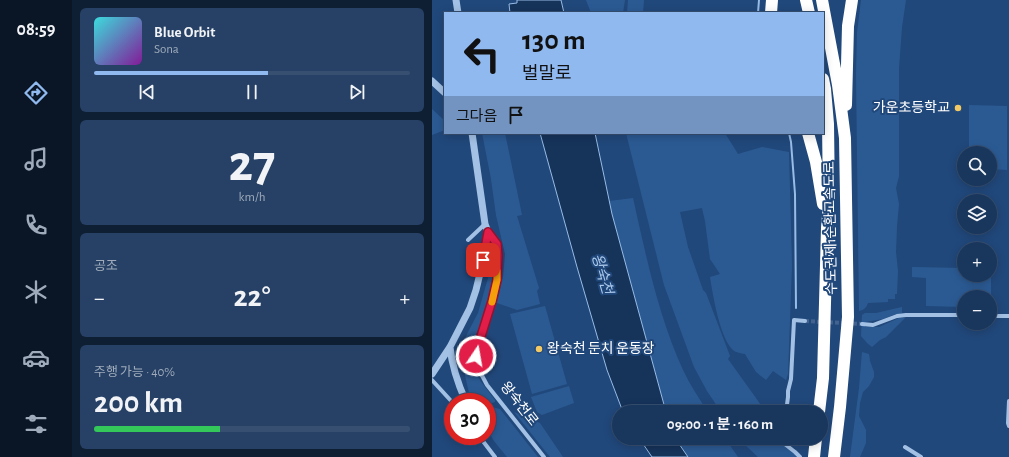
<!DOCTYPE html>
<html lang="ko">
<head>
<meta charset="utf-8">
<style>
  :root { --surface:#19365c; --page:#264165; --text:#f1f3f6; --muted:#9fabbb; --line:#375072; --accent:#90b9f0 }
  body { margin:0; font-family:"Alegreya Sans","Noto Sans KR",sans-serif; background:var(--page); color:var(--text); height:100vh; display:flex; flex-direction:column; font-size:15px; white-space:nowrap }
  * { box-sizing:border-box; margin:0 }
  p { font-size:13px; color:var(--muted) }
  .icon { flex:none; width:22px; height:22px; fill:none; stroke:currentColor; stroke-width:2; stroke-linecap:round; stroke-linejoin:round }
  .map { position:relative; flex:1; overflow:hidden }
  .details { display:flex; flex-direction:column; gap:8px; padding:8px; background:#0e1e33; width:360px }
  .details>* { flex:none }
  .hud { position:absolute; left:12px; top:12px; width:380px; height:122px; border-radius:0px; box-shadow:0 2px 10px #0003,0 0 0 1px var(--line); background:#90b9f0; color:#111; overflow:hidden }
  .buttons { position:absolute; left:525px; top:146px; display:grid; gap:8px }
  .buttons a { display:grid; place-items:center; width:40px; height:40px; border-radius:50%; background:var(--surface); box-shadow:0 2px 10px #0003,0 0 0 1px var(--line); font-size:20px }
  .speed { position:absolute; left:12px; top:393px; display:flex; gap:8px; font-size:20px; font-weight:700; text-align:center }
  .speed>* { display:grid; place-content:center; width:52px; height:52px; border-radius:50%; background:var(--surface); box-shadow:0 2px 10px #0003,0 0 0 1px var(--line); line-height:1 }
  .speed .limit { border:6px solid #d22; background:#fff; color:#111 }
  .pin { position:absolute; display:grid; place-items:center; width:34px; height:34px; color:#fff; margin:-17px; border-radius:8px; box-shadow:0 2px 6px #0006 }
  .me { position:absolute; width:44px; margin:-22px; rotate:12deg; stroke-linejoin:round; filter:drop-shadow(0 0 3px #0008) }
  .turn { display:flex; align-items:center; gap:14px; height:84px; padding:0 12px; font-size:18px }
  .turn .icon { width:52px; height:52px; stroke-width:2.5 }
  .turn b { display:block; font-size:28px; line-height:34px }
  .then { display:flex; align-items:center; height:38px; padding:0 12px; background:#0003; gap:8px; font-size:15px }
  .big { font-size:30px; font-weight:600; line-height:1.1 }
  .details .widget { flex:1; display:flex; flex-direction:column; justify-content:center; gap:6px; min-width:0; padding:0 14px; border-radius:6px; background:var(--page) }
  .details .dial { align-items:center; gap:0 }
  .dial b { font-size:52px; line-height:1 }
  .song { display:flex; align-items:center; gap:12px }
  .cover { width:48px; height:48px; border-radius:6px; background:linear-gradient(135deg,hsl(180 70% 55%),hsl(290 70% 35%)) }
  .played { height:4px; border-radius:2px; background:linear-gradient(90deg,var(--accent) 55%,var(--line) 55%) }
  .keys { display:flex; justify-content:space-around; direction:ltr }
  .heat { display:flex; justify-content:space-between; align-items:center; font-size:22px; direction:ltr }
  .charge { height:6px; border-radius:3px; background:linear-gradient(90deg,#34c759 40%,var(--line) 0) }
  .trip { position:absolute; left:180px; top:405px; width:216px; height:40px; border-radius:20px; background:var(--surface); box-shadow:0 2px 10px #0003,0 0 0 1px var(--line); font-weight:600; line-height:40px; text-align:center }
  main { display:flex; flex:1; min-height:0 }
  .tabs { display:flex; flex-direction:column; width:72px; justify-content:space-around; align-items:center; background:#0a1625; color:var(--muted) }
  .tabs .icon { width:28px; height:28px }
  .tabs .selected { color:var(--accent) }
  .tabs b { font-size:18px; color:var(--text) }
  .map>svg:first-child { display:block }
  .green { fill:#2b5a93 }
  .water { fill:#16335a; stroke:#97bce7 }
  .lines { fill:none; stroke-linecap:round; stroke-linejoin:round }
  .stream { stroke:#97bce7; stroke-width:2 }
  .minor-tunnel { stroke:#42638f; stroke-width:4; stroke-dasharray:4 2; stroke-linecap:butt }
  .minor { stroke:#a3c1e5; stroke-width:4 }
  .tertiary { stroke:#a3c1e5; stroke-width:7 }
  .motorway { stroke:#fff; stroke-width:12 }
  .route-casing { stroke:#92132f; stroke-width:10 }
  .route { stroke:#e11d48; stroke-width:7 }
  .slow { stroke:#f59e0b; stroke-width:7 }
  .poi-dot { fill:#f2c965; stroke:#21487b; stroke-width:1.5 }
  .labels { text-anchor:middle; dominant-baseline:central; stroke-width:4; stroke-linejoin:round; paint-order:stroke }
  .poi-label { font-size:14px; fill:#fff; stroke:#21487b; text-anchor:end }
  .street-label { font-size:14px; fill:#fff; stroke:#21487b }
  .water-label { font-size:15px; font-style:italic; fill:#aecbed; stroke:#21487b }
</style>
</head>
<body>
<main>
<nav class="tabs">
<b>08:59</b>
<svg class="icon selected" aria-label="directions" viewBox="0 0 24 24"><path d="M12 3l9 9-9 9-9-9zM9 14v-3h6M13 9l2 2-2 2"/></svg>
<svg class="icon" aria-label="music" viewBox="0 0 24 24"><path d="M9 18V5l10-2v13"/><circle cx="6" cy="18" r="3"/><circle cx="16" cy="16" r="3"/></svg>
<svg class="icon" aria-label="phone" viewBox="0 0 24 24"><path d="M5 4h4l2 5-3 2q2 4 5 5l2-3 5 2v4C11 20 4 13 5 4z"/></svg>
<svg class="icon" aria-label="climate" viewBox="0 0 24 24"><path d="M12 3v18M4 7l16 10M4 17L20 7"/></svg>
<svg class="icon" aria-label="car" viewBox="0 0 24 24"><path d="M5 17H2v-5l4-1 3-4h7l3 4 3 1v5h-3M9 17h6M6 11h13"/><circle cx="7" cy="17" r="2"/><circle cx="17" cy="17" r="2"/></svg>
<svg class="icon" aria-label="filters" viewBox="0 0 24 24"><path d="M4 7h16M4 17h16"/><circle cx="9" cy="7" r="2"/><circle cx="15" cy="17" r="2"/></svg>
</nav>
<section class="details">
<div class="widget">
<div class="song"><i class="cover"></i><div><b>Blue Orbit</b><p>Sona</p></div></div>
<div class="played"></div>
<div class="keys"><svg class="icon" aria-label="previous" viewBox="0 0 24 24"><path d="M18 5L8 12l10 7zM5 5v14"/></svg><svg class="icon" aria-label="pause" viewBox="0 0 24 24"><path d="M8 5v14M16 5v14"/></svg><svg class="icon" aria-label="next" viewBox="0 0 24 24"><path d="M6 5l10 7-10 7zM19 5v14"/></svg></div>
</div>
<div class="widget dial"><b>27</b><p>km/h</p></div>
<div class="widget"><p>공조</p>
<div class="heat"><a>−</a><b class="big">22°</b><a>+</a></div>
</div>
<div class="widget"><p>주행 가능 · 40%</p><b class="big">200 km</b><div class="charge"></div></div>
</section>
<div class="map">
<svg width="577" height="457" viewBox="0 0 577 457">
  <rect width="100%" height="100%" fill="#21487b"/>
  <path class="green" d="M154,0h39l-2,13h-32z
    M196,0h16l-1,13h-16z
    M429,0h45l-4,27 -3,41v108l-3,12 3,16 -2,22 -1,26 2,19 -1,23h-2v5h-7v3l-20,1c-2,5 -4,7 -9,8l-3,-237 1,-41z
    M537,105l38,1v64l-17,-1v-16h-21z
    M0,109l13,12v9l-13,5z
    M50,133h23l17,82 -5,1 22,72 -2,3 3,13 -23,6 -20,-7 6,-26 2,-23 -9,-39 -5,-36z
    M194,133h99l13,21 24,-7 27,5 3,113 -4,109 -2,6 -13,-9 -7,9 -10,-8 -11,-18c-4,-1 -9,-1 -12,-4 -13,-12 -20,-54 -23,-73l10,-3 -10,-15 -5,-38 -3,-13 -22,4 8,35 15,43 3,3 24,63 -2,3 38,53h-45l-14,-21 -13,-24 -30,-82z
    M201,198c13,58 25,117 50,172 7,15 16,28 25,42h-42l-54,-198 -3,-13z
    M62,254c-1,20 -3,40 -9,59 -5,14 -16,32 -14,47 3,15 15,28 24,40v2l-3,1 -16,-4 -5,3 -11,-49 7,-19 11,-21 10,-35z
    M480,267l52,1v7h26v-7h1v39l-1,-10h-26v10l-38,-1v-28l-14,-1z
    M113,306l22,78 -35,10 -22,-80z
    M470,307v6l-9,2 -10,4 -18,3v5h14l20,-9h6l-19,19 -6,3 -8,7 -5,-4 -6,-7 1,-21 3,-2h11z
    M430,352l7,2 1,7 4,11v5l-5,9 -6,6 -3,11 -1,13 7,14v13l-6,14h-10l9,-69z
    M137,386l5,17 -32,12 -5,-3 -6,-15z
    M55,406l13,3 38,48h-31l-13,-16 -7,-12z
    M82,412l26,11 23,34h-13z
    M243,438h50l13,19h-50z
    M307,438h45l13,19h-39l-14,-13z"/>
  <path class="water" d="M85,0h44l3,13h-54l-1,-9 8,-1z
    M108,133h55l17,81 54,198h-43l-16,-42 -30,-103z
    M207,438h36l13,19h-36z"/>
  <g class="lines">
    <path class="stream" d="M326,13l1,-13
      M357,133l2,9 4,52 1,114"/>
    <path class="minor-tunnel" d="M373,321l57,3"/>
    <path class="minor" d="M56,233l9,11 1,11 -1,25 -4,21 -15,45 -2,10 2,12 9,17 57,72
      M36,240l17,-16
      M558,316h19
      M430,324l11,1 24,-9 9,-1h58
      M0,380l21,23
      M577,401l-1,22 1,3
      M354,412l2,-15v-6l3,-12 3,-59 11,1
      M47,436l16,21
      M354,438v7l9,7 5,5
      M473,447l16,10"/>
    <path class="tertiary" d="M24,0l2,13
      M0,81l13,12
      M18,347c2,20 8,37 16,55
      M0,374l18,-27 20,-39 6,-18 7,-29 5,-29 -3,-8 -13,-91"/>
    <path class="motorway" d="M374,0l3,13
      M390,0l16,85 7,53 3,179 -8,90 -6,50
      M339,13l1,-13
      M414,105l2,-79 4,-26
      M376,133l8,29 7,42
      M387,412l4,-34 4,-150 2,-27 -1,-77 -3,-35 -2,-10
      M382,457l2,-19"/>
  </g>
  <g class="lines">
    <defs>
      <path id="route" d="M44,356l2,-10 14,-45 5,-21 1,-25 -1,-11 -9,-12 -5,28"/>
    </defs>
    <use href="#route" class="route-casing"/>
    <use href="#route" class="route"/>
    <path class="slow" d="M60,302l5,-22v-9"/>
  </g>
  <g class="poi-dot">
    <circle cx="526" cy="108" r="4"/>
    <circle cx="107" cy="349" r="4"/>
  </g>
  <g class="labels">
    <g class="poi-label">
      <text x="518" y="108">가운초등학교</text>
      <text x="115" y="349" text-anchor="start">왕숙천 둔치 운동장</text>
    </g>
    <g class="street-label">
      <text transform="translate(399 228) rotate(-91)">수도권제1순환고속도로</text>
      <text transform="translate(87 404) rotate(52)">왕숙천로</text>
    </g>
    <g class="water-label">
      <text transform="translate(170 274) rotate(74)">왕숙천</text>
    </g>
  </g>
</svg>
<div class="buttons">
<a><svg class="icon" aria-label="search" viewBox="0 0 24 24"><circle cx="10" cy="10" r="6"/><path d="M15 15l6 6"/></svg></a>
<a><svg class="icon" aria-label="layers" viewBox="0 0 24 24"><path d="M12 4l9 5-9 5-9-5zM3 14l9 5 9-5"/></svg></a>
<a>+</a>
<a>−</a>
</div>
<div class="speed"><div class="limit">30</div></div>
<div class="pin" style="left:51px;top:260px;background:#d93025"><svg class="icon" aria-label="arrive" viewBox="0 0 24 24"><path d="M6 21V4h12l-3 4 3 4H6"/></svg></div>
<svg class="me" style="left:44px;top:356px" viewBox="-20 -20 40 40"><circle r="17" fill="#e11d48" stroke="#fff" stroke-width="3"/><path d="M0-11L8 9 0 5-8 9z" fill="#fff"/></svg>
<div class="trip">09:00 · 1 분 · 160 m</div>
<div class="hud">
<div class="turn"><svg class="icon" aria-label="left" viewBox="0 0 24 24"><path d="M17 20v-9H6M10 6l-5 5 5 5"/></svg><div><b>130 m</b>벌말로</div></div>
<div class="then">그다음<svg class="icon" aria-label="arrive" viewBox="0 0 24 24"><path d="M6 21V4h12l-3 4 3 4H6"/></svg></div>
</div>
</div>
</main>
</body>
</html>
